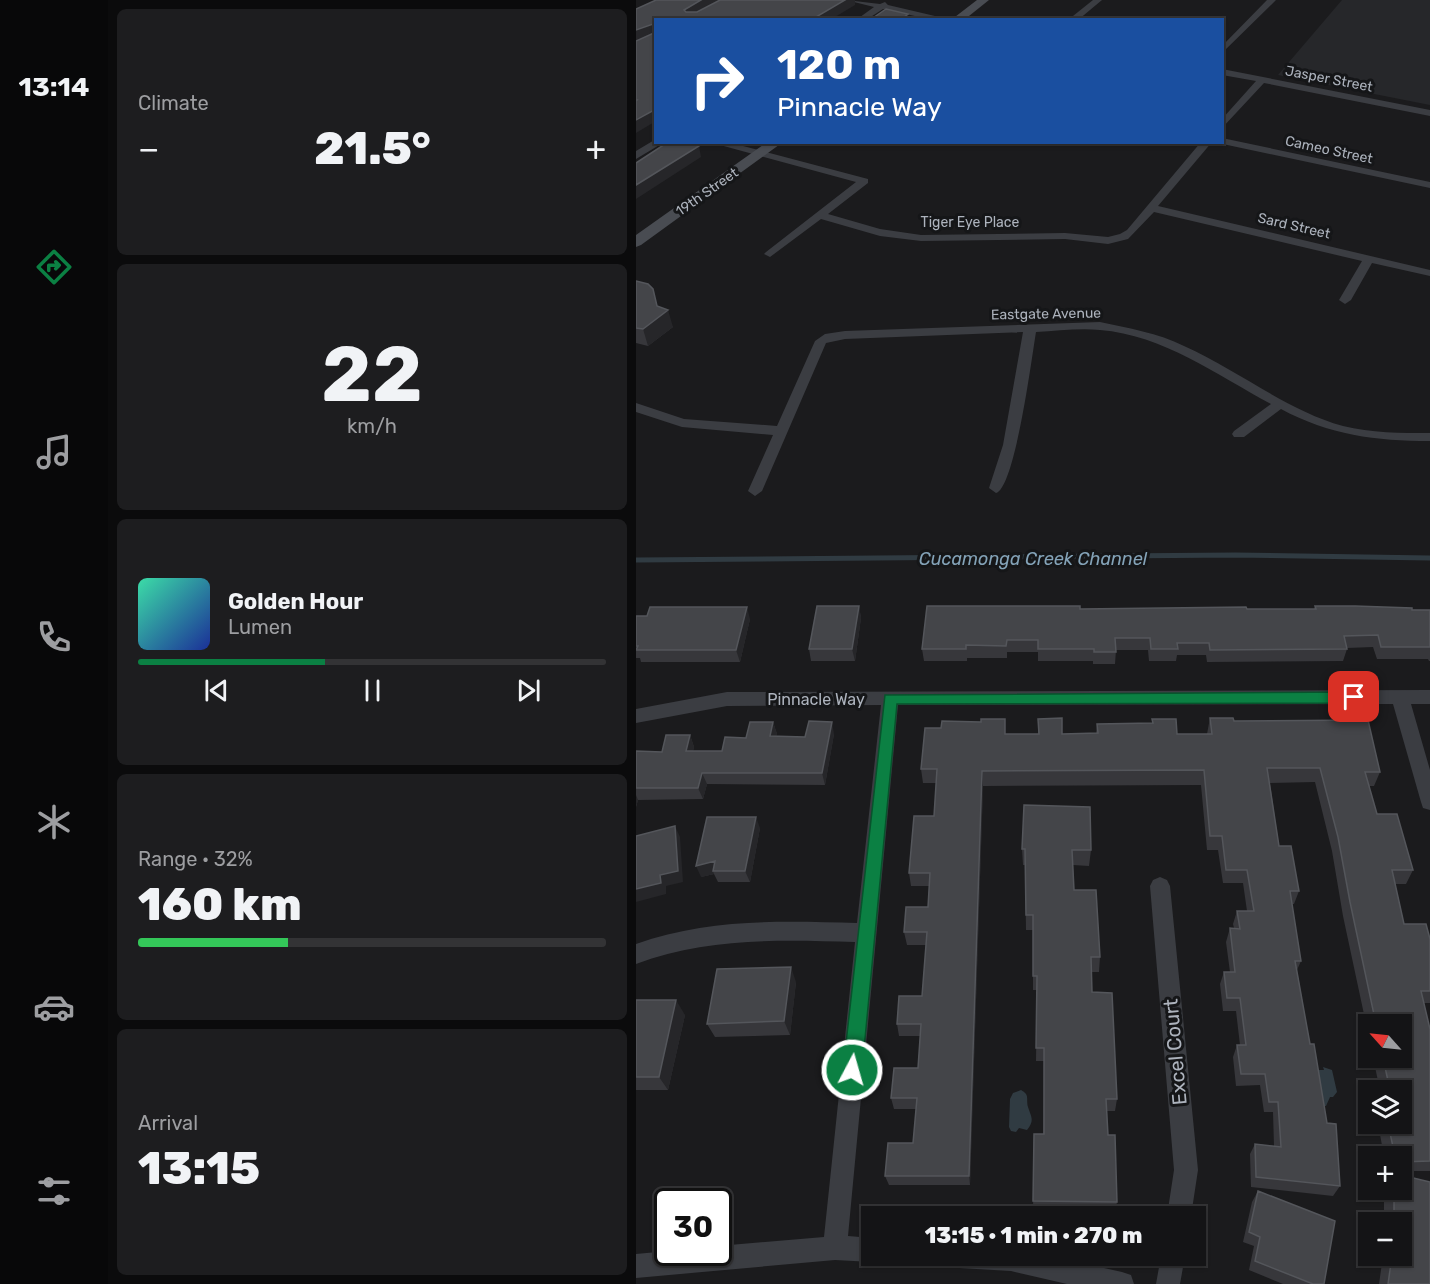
<!DOCTYPE html>
<html lang="en">
<head>
<meta charset="utf-8">
<style>
  :root { --surface:#141416; --page:#1d1d1f; --text:#f1f3f6; --muted:#9d9ea1; --line:#333335; --accent:#0b8043 }
  body { margin:0; font-family:Rubik,sans-serif; background:var(--page); color:var(--text); height:100vh; display:flex; flex-direction:column; font-size:22px; white-space:nowrap }
  * { box-sizing:border-box; margin:0 }
  p { font-size:20px; color:var(--muted) }
  .icon { flex:none; width:33px; height:33px; fill:none; stroke:currentColor; stroke-width:2; stroke-linecap:round; stroke-linejoin:round }
  .map { position:relative; flex:1; overflow:hidden }
  .side { display:flex; flex-direction:column; gap:9px; padding:9px; background:#0b0b0c; width:528px }
  .side>* { flex:none }
  .guide { position:absolute; left:18px; top:18px; width:570px; height:126px; border-radius:0px; box-shadow:0 2px 4px #0004,0 0 0 2px var(--line); background:#1a4fa0; color:#fff; overflow:hidden }
  .needle { width:39px; rotate:297deg }
  .controls { position:absolute; left:722px; top:1014px; display:grid; gap:12px }
  .controls a { display:grid; place-items:center; width:54px; height:54px; border-radius:0px; background:var(--surface); box-shadow:0 2px 4px #0004,0 0 0 2px var(--line); font-size:30px }
  .speed { position:absolute; left:18px; top:1188px; display:flex; gap:12px; font-size:30px; font-weight:700; text-align:center }
  .speed>* { display:grid; place-content:center; width:78px; height:78px; border-radius:50%; background:var(--surface); box-shadow:0 2px 4px #0004,0 0 0 2px var(--line); line-height:1 }
  .speed .limit { border:3px solid #111; border-radius:9px; background:#fff; color:#111 }
  .pin { position:absolute; display:grid; place-items:center; width:51px; height:51px; color:#fff; margin:-26px; border-radius:12px; box-shadow:0 3px 9px #0006 }
  .me { position:absolute; width:66px; margin:-33px; rotate:6deg; stroke-linejoin:round; filter:drop-shadow(0 0 4px #0008) }
  .turn { display:flex; align-items:center; gap:21px; height:126px; padding:0 24px; font-size:27px }
  .turn .icon { width:78px; height:78px; stroke-width:2.5 }
  .turn b { display:block; font-size:42px; line-height:51px }
  .big { font-size:45px; font-weight:800; line-height:1.1 }
  .side .tile { flex:1; display:flex; flex-direction:column; justify-content:center; gap:9px; min-width:0; padding:0 21px; border-radius:9px; background:var(--page) }
  .side .dial { align-items:center; gap:0 }
  .dial b { font-size:78px; line-height:1 }
  .song { display:flex; align-items:center; gap:18px }
  .cover { width:72px; height:72px; border-radius:9px; background:linear-gradient(135deg,hsl(160 70% 55%),hsl(230 70% 35%)) }
  .played { height:6px; border-radius:3px; background:linear-gradient(90deg,var(--accent) 40%,var(--line) 40%) }
  .keys { display:flex; justify-content:space-around; direction:ltr }
  .heat { display:flex; justify-content:space-between; align-items:center; font-size:33px; direction:ltr }
  .charge { height:9px; border-radius:4px; background:linear-gradient(90deg,#34c759 32%,var(--line) 0) }
  .trip { position:absolute; left:225px; top:1206px; width:345px; height:60px; border-radius:0px; background:var(--surface); box-shadow:0 2px 4px #0004,0 0 0 2px var(--line); font-weight:800; line-height:60px; text-align:center }
  main { display:flex; flex:1; min-height:0 }
  .tab-bar { display:flex; flex-direction:column; width:108px; justify-content:space-around; align-items:center; background:#080809; color:var(--muted) }
  .tab-bar .icon { width:42px; height:42px }
  .tab-bar .on { color:var(--accent) }
  .tab-bar b { font-size:27px; color:var(--text) }
  .map>svg:first-child { display:block }
  .built { fill:#26272a }
  .water { fill:#303b42 }
  .lines { fill:none; stroke-linecap:round; stroke-linejoin:round }
  .stream { stroke:#303b42; stroke-width:5 }
  .street { fill:#3b3d42; fill-rule:evenodd }
  .secondary { fill:#494c52; fill-rule:evenodd }
  .wall { fill:#37373b }
  .shaded-wall { fill:#262629 }
  .building { fill:#444549; stroke:#54565b; stroke-width:1.5 }
  .route { fill:#0b8043; stroke:#07532c; stroke-width:1.5 }
  .labels { text-anchor:middle; dominant-baseline:central; stroke-width:6; stroke-linejoin:round; paint-order:stroke }
  .far-street-label { font-size:14px; fill:#adb3bd; stroke:#151618 }
  .street-label { font-size:16px; fill:#adb3bd; stroke:#151618 }
  .water-label { font-size:18px; font-style:italic; fill:#84a3b8; stroke:#151618 }
  .near-street-label { font-size:20px; fill:#adb3bd; stroke:#151618 }
</style>
</head>
<body>
<main>
<nav class="tab-bar">
<b>13:14</b>
<svg class="icon on" aria-label="directions" viewBox="0 0 24 24"><path d="M12 3l9 9-9 9-9-9zM9 14v-3h6M13 9l2 2-2 2"/></svg>
<svg class="icon" aria-label="music" viewBox="0 0 24 24"><path d="M9 18V5l10-2v13"/><circle cx="6" cy="18" r="3"/><circle cx="16" cy="16" r="3"/></svg>
<svg class="icon" aria-label="phone" viewBox="0 0 24 24"><path d="M5 4h4l2 5-3 2q2 4 5 5l2-3 5 2v4C11 20 4 13 5 4z"/></svg>
<svg class="icon" aria-label="climate" viewBox="0 0 24 24"><path d="M12 3v18M4 7l16 10M4 17L20 7"/></svg>
<svg class="icon" aria-label="car" viewBox="0 0 24 24"><path d="M5 17H2v-5l4-1 3-4h7l3 4 3 1v5h-3M9 17h6M6 11h13"/><circle cx="7" cy="17" r="2"/><circle cx="17" cy="17" r="2"/></svg>
<svg class="icon" aria-label="filters" viewBox="0 0 24 24"><path d="M4 7h16M4 17h16"/><circle cx="9" cy="7" r="2"/><circle cx="15" cy="17" r="2"/></svg>
</nav>
<section class="side">
<div class="tile"><p>Climate</p>
<div class="heat"><a>−</a><b class="big">21.5°</b><a>+</a></div>
</div>
<div class="tile dial"><b>22</b><p>km/h</p></div>
<div class="tile">
<div class="song"><i class="cover"></i><div><b>Golden Hour</b><p>Lumen</p></div></div>
<div class="played"></div>
<div class="keys"><svg class="icon" aria-label="previous" viewBox="0 0 24 24"><path d="M18 5L8 12l10 7zM5 5v14"/></svg><svg class="icon" aria-label="pause" viewBox="0 0 24 24"><path d="M8 5v14M16 5v14"/></svg><svg class="icon" aria-label="next" viewBox="0 0 24 24"><path d="M6 5l10 7-10 7zM19 5v14"/></svg></div>
</div>
<div class="tile"><p>Range · 32%</p><b class="big">160 km</b><div class="charge"></div></div>
<div class="tile"><p>Arrival</p><b class="big">13:15</b></div>
</section>
<div class="map">
<svg width="794" height="1284" viewBox="0 0 794 1284">
  <rect width="100%" height="100%" fill="#1b1b1d"/>
  <path class="built" d="M706,0h88v105l-152,-30z"/>
  <path class="water" d="M687,1067l9,3 5,22 -4,5h-3l-4,9h-5l-5,-36h8z
    M385,1090c9,5 5,8 7,17 3,10 7,13 -1,23l-8,-2 -3,4 -5,-1 -2,-4 1,-28 3,-6z"/>
  <g class="lines">
    <path class="stream" d="M0,560l599,-5 195,3"/>
    <path class="street" d="M210,0l34,4 5,-2 3,3 64,15h-19l-50,-11 -17,11h-10l18,-13z
      M457,0h9l-24,20h-10z
      M631,0h9l-54,53v-7z
      M586,69l208,41v6l-166,-33 -42,45v-9l34,-38 -34,-6z
      M586,138l208,44v6l-212,-45 4,-1z
      M20,139v3h6l-1,2 -25,15v-8z
      M73,142h19l140,37v4l-40,31 52,15 41,6 144,-2 43,4 12,-3 7,-4 74,-88h11l-54,64 272,64v6l-58,-13 -21,37 -6,4 -6,-4 23,-39 -208,-49 -26,27 -20,5 -43,-5 -144,2 -41,-5 -59,-17 -51,38 -6,-3 2,-2 90,-70z
      M464,322c28,6 58,11 84,24 54,24 102,64 159,80 28,7 58,7 87,7v8c-54,0 -101,-6 -149,-32l-37,28h-10l-2,-3 2,-3 37,-27c-54,-29 -108,-69 -171,-74 -21,-2 -43,1 -64,2 -4,24 -21,156 -40,161l-7,-5 14,-43 20,-113 -178,7 -19,4 -64,148 -7,5 -7,-5 25,-56 -91,-8 -46,-15v-9l48,16 93,7 38,-85 10,-7 20,-3z
      M794,690v14h-19l19,66v40l-7,-2 -2,-6 -28,-98 -495,1 -50,531 24,2v18h10l-1,3 -9,3 -37,-2 -199,18v-24l32,-3 50,1v-6l106,-9 31,-295c-74,-2 -148,-5 -219,22v-20c72,-26 146,-23 221,-21l24,-218 -154,1 -91,17v-14l91,-17z
      M524,877l7,3 3,6 28,284 -7,46h-24l7,-46 -24,-284 3,-6z
      M311,1256h103l72,16 9,3 3,9h-67l-56,-13 -52,-3 -9,-3z
      M525,1256h24l-5,28h-24z"/>
    <path class="secondary" d="M341,0h12l-25,20h-13z
      M131,142h16l-142,103 -5,2v-12z"/>
  </g>
  <path class="wall" d="M0,281l22,26 15,20 -25,19 -12,-3z
    M223,606l2,12 -6,43h-44l-2,-12z
    M679,606l115,4v51h-1l-1,-2h-51l-4,-12 -26,1v1l-4,12 -136,1 -1,-7h-29l-1,6h-27l-1,-11h-32l-1,14h-22v-3h-55v-9h-31v6h-40v3h-43l-2,-12 158,-40h234z
    M0,616l114,3 -10,43h-99l-1,-4h-4z
    M574,718l24,3 146,51 -6,14h-5l8,28 36,56 -7,14h-11l9,40 26,15v64h-6l6,26v142h-29v-15h-17l-6,-32h23v-34h-21l-7,-32h28v-34h-33v9l-25,-117 -11,-65 -17,-69 -45,1 9,63 20,45 -5,13h-2l9,57 -4,9 13,74 17,79 13,63 -7,10 -82,-9 -1,-33 5,-10 19,2 -1,-34h-9l-4,-27 -24,1 -3,-29 4,-12h3l-4,-34h-13l-3,-27 4,-12h6l-4,-30 4,-14h4l-1,-4 4,-13h10l-4,-28h-20l-5,-33h-11l-6,-65 -218,1 -13,399h-81l-4,-9 28,-33 3,-34h-22l-3,-11 27,-30 2,-32h-21l-2,-12 25,-28 4,-51h-19l-3,-13 24,-25 1,-21h-18l-2,-13 25,-57 2,-33h-13l-2,-14 84,-35h33v-15l24,15 34,-1 1,-9 55,-1v-4l25,15h30z
    M137,722l4,12 -1,2 29,1 29,-3 -9,51 -118,-1 -4,15 -65,1 -2,7v-56l26,1 28,-17 4,12 -1,4h29z
    M124,828l-10,54h-32l-4,-8 -13,3z
    M386,849l69,1 -2,16 -16,-1 1,25 26,67 -1,15h-8l1,20 25,107 -2,12h-8l1,24 9,67 -2,10 -82,-1 1,-77h9l1,-73h-8l1,-71h-4v-60h-7l-1,-65h-2z
    M160,982l-6,53 -75,2 -8,-13z
    M0,1000l49,15 -17,75h-32z
    M748,1190h17l29,94h-51l4,-28h18v-34h-17z
    M622,1191l66,93h-41l-34,-14 5,-24 -11,-4 9,-40z"/>
  <path class="shaded-wall" d="M65,0h19l-34,20 -2,-10z
    M209,0h10v5l-25,15h-19z
    M272,14l1,6h-9z
    M17,24l2,10 -19,8v-12z
    M20,109v12l-20,12v-13z
    M63,146l2,11 -65,42v-14z
    M17,289l7,27 8,-6 5,17 -25,19 -5,-17z
    M223,606l2,12 -6,43 -3,-12z
    M111,607l3,12 -10,43 -4,-12z
    M137,722l4,12 -3,14 -4,-12z
    M196,722l2,12 -9,51 -3,-12z
    M54,735l4,12 -4,16 -4,-12z
    M346,771l1,15 -13,399 -1,-9z
    M66,773l5,11 -4,15 -5,-11z
    M0,795l2,5 -2,7z
    M120,817l4,11 -10,54 -5,-11z
    M39,826l5,11 3,45 -17,4v8l-30,8v-13l24,-14z
    M79,861l-2,10 1,3 -13,3 -5,-11z
    M155,967l5,15 -6,53 -6,-14z
    M40,1000l9,15 -17,75 -9,-13z"/>
  <path class="building" d="M20,0h45l-17,10 2,2h11l23,-12h125l-34,20h-155v6l-3,-2 -17,6v-21z
    M250,9l22,5 -8,6h-30z
    M20,27v82l-20,11v-19l1,-1h-1v-59l18,-8z
    M32,142h18l13,4 -63,39v-22z
    M0,281l12,3 5,5 4,17 11,4 -25,19 -7,-1z
    M181,606h42l-7,43h-43z
    M291,606h153v3l166,-2 1,2h69l-1,-3h40l57,2v2h18v37h-49l-3,-12 -34,1 3,13 -137,1 -1,-7h-32l1,6h-27l-1,-11h-35l1,14h-22v-3h-56v-9h-31l-1,6 -40,-1v4h-44z
    M14,607h97l-11,43h-100l2,-4h-2v-30h11z
    M426,718v16l36,-1 -1,-9 56,-1 -1,-4h24l1,15h35l-2,-16h23l1,3 134,-1 12,52h-15l12,42h20l16,56h-21l12,54h22l4,15v52h-9l9,38v132l-29,1v-6h-6l-7,-32h13v-34h-11l-7,-32h18v-34h-25l-26,-122 -12,-65 -18,-69h-53l12,78h12l8,45h-9l11,70h-6l15,83h4l13,79 9,1 4,62 -84,-9 -1,-33 26,3 -3,-45h-9l-4,-28h-24l-4,-29h9l-6,-47h-13l-3,-26h11l-5,-44 10,1 -3,-18h17l-7,-41h-21l-4,-34h-12l-6,-66 -222,1 -13,405h-84l3,-33h25l4,-45h-26l3,-30h24l3,-44h-24l2,-28h23l5,-64h-23l2,-25h22l2,-34h-21l5,-57h20l3,-47h-16l4,-41h16l1,-7 39,1v-3h24v15h34l-1,-15z
    M173,721l23,1 -10,51h-120l-4,15h-62v-37l26,1 4,-17h24l-4,16h36l3,-14 21,1 4,-16h23l-3,14 35,1z
    M388,805l66,2 1,43h-19l2,40h22l4,67h-9l1,35 20,1 5,106h-11l2,36h7l2,67 -84,-1 1,-67h10v-86h-8l1,-72h-4v-61h-7l-1,-66h-3z
    M71,817h49l-11,54h-32l2,-10 -19,5z
    M39,826l3,45 -18,4 1,8 -25,6v-53z
    M155,967l-7,54 -77,3 10,-55z
    M0,1000h40l-17,77h-23z
    M765,1175l29,7v102h-42l4,-28h9v-34h-7v-32h7z
    M622,1191l77,30 -11,63h-11l-58,-23 5,-24 -11,-5z"/>
  <path class="route" d="M718,692l5,1 2,4 -2,4 -5,2 -457,1 -35,366 -3,6 -7,3 -6,-3 -3,-6 42,-375z"/>
  <g class="labels">
    <g class="far-street-label">
      <text transform="translate(693 79) rotate(11)">Jasper Street</text>
      <text transform="translate(693 150) rotate(12)">Cameo Street</text>
      <text transform="translate(71 192) rotate(-35)">19th Street</text>
      <text x="334" y="222">Tiger Eye Place</text>
      <text transform="translate(658 226) rotate(13)">Sard Street</text>
      <text transform="translate(410 314) rotate(-1)">Eastgate Avenue</text>
    </g>
    <g class="street-label">
      <text x="180" y="699">Pinnacle Way</text>
    </g>
    <g class="water-label">
      <text x="397" y="559">Cucamonga Creek Channel</text>
    </g>
    <g class="near-street-label">
      <text transform="translate(539 1052) rotate(-95)">Excel Court</text>
    </g>
  </g>
</svg>
<div class="controls">
<a><svg class="needle" viewBox="-14 -14 28 28"><path d="M0-13l5 13h-10z" fill="#e53935"/><path d="M0 13l5-13h-10z" fill="#9d9ea1"/></svg></a>
<a><svg class="icon" aria-label="layers" viewBox="0 0 24 24"><path d="M12 4l9 5-9 5-9-5zM3 14l9 5 9-5"/></svg></a>
<a>+</a>
<a>−</a>
</div>
<div class="speed"><div class="limit">30</div></div>
<div class="pin" style="left:718px;top:697px;background:#d93025"><svg class="icon" aria-label="arrive" viewBox="0 0 24 24"><path d="M6 21V4h12l-3 4 3 4H6"/></svg></div>
<svg class="me" style="left:216px;top:1070px" viewBox="-20 -20 40 40"><circle r="17" fill="#0b8043" stroke="#fff" stroke-width="3"/><path d="M0-11L8 9 0 5-8 9z" fill="#fff"/></svg>
<div class="trip">13:15 · 1 min · 270 m</div>
<div class="guide">
<div class="turn"><svg class="icon" aria-label="right" viewBox="0 0 24 24"><path d="M7 20v-9h11M14 6l5 5-5 5"/></svg><div><b>120 m</b>Pinnacle Way</div></div>
</div>
</div>
</main>
</body>
</html>
